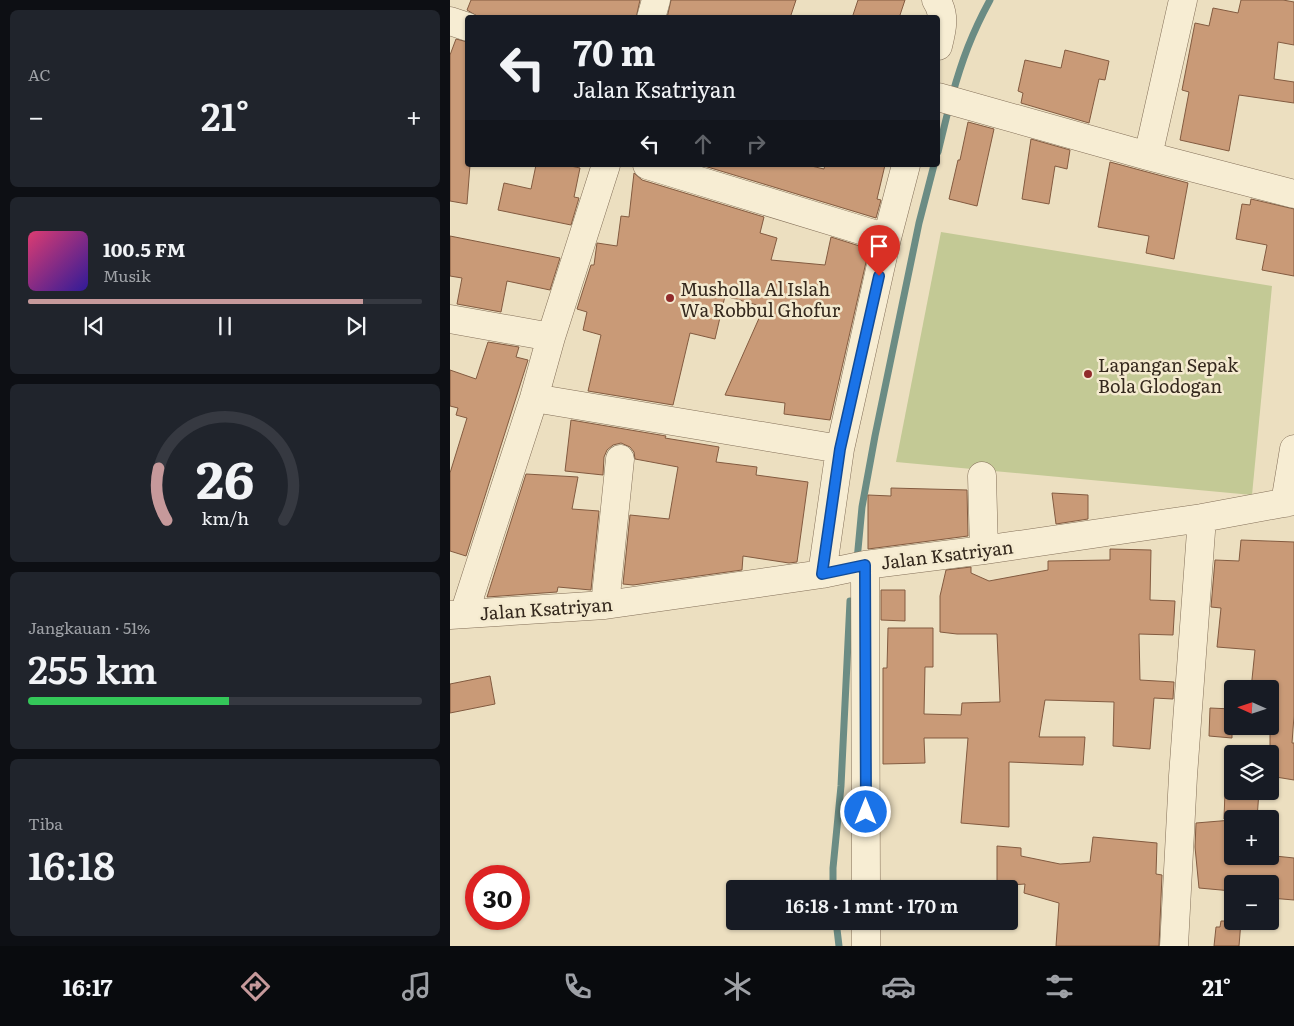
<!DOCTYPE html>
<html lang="id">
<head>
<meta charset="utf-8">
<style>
  :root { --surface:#171b24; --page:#20242c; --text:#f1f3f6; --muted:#9ea1a6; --line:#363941; --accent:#c6999b }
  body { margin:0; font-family:Literata,serif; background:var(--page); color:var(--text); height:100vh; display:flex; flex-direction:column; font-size:19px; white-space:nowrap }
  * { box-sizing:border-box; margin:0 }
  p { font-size:16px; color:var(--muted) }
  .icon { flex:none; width:28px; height:28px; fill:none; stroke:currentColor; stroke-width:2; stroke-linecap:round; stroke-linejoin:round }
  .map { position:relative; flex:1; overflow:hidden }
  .details { display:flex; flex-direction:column; gap:10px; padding:10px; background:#0d0f14; width:450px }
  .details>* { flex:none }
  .guide { position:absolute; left:15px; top:15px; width:475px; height:152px; border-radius:5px; box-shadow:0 1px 4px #0004; background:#171b24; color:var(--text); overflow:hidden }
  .needle { width:32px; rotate:273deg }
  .buttons { position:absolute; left:774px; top:680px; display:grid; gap:10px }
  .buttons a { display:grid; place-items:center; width:55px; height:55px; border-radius:5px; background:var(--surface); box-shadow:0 1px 4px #0004; font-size:25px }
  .speed { position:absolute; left:15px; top:865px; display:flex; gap:10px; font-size:25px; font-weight:700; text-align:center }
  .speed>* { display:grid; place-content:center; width:65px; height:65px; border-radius:50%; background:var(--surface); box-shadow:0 1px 4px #0004; line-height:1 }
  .speed .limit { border:8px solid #d22; background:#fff; color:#111 }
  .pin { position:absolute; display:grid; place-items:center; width:42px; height:42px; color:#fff; margin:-51px -21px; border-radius:50% 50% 50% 0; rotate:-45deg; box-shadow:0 0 5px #0007 }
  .pin .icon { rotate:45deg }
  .me { position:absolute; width:55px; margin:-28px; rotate:0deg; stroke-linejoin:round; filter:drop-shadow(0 0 4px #0008) }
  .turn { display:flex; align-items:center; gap:18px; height:105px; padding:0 25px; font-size:22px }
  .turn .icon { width:65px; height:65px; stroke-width:2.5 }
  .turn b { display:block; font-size:35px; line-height:42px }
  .lanes { display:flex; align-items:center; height:48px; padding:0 25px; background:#0003; justify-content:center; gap:25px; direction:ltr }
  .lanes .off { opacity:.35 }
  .big { font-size:38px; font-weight:600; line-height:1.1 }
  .details .card { flex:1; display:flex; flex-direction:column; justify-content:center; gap:8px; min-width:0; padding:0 18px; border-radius:8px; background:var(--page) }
  .details .dial { align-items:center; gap:0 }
  .dial svg { height:130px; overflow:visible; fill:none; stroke:var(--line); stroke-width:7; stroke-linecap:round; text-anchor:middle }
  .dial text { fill:var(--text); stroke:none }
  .song { display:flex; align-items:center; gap:15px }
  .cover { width:60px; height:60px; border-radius:8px; background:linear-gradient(135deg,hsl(340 70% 55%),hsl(250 70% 35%)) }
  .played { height:5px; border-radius:2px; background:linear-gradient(90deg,var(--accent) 85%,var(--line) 85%) }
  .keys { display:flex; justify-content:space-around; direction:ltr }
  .heat { display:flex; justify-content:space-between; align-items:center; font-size:28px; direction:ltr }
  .charge { height:8px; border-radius:4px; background:linear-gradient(90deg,#34c759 51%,var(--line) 0) }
  .trip { position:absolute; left:276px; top:880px; width:292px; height:50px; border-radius:5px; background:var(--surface); box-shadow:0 1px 4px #0004; font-weight:600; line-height:50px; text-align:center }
  .tab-bar { display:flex; height:80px; justify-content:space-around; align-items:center; background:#090b0e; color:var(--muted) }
  .tab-bar .icon { width:35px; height:35px }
  .tab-bar .active { color:var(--accent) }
  .tab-bar b { font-size:22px; color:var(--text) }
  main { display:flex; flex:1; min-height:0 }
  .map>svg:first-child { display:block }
  .green { fill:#c3c995 }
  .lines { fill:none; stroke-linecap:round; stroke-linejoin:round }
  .stream { stroke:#6b8c84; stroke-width:7 }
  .building { fill:#c99a77; stroke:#835b40 }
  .minor-casing { stroke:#847059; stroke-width:29 }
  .minor { stroke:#f7edd3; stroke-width:28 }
  .route-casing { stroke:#114b97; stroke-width:12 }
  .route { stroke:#1a73e8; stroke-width:9 }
  .poi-dot { fill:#912b2b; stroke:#f4eacf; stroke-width:2 }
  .labels { text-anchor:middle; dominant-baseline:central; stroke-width:5; stroke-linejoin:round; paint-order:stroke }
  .poi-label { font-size:18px; fill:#34281d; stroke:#f4eacf; text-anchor:start }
  .street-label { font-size:18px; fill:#34281d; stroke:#f4eacf }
</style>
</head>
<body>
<main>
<section class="details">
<div class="card"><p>AC</p>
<div class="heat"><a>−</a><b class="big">21°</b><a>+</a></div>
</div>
<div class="card">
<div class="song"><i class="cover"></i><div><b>100.5 FM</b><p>Musik</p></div></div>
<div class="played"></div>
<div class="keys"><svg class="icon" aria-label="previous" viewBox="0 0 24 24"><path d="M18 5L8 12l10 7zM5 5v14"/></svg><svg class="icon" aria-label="pause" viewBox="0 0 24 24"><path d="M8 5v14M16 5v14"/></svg><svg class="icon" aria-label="next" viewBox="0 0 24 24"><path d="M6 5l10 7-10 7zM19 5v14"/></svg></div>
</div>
<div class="card dial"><svg viewBox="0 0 100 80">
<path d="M14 69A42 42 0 1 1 86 69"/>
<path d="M14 69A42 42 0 0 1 9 37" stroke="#c6999b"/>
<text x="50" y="56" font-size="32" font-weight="700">26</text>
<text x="50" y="72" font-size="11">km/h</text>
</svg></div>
<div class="card"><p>Jangkauan · 51%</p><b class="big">255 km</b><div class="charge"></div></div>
<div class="card"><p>Tiba</p><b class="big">16:18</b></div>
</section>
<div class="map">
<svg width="844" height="946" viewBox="0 0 844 946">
  <rect width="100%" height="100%" fill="#ecdfc0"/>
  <path class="green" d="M491,232l331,54 -20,209 -356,-33z"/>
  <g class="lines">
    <path class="stream" d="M502,96c10,-36 20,-63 38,-96
      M488,152l11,-45
      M407,560l5,-53 13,-71 44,-213 15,-58
      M383,889v-21l8,-82 9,-185
      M386,921l3,25"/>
  </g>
  <path class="building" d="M21,0h169l-4,18h-156l-13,-8z
    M221,0h125l-6,18h-123z
    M408,0h47l-6,18h-47z
    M791,0h42l11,2v43l-16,-3 -4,37 20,3v21l-55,-8 -10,56 -49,-11 9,-48 -7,-2 13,-67 14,3 4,-18 25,5z
    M6,39l12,3v123h2l-3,39 -17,-3v-146z
    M615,50l44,11 -4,19 -6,-1 -10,44 -68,-20 2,-10 -5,-2 7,-31 36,8z
    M518,122l26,7 -17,77 -28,-7 9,-39h2z
    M581,139l39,11 -3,19 -12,-3 -6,38 -27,-5z
    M660,162l78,21 -14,76 -28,-6 3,-17 -51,-9z
    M86,165h30l14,3 -6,29 5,1 -8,27 -73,-15 6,-27 27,6z
    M251,165h106l17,4 1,-4h60l-8,34 4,1 -5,18z
    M184,173l8,7 122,37 -4,16 17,5 -6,22 54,5 6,-28 38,12 -39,171 -46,-6 1,-11 -60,-8 39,-88 -39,-11 -10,43 -25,-6 -17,72 -85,-14 13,-56 -18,-5 4,-18 -10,-3 14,-44h3l3,-22 20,3 4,-30 8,1z
    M801,199l43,10v67l-32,-6 5,-25 -31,-6 6,-35 8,1z
    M0,236l110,22 -10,32 -43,-9 -6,31 -44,-8 5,-26 -12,-2z
    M38,342l31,5 -3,10 12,3 -62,196 -16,-5v-78l17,-55 -11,-3 2,-7 -8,-2v-36l26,9z
    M121,420l95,16 -1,2 54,9 -3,15 41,5 -1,8 52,7 -11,80 -8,1 -46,-7 -1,14 -109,15 -10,-1 7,-69 39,4 9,-52 -43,-8 -1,-7 -4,-5 -9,-4 -8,2 -6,5 -3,7 -1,18 -38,-4z
    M76,474l52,3 -6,32 27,2 -8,79 -33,-3 -1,5 -70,5z
    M441,488l76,2 1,46 -100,13v-54l23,1z
    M602,493l36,2v24l-32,5z
    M791,540l53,2v174l-2,27h2v37l-24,-4v-87h-19l4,-39 -38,-3 4,-39 -10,-1 4,-47 24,1z
    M660,549l41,1 -1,50 25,1 -2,34 -34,-1 1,46 34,2 -1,17 -19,-1 -4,51 -37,-3 1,-44 -69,-2 -6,37h46l-2,28 -74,-3v65l-48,-4 7,-85h-44l1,25 -42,1v-96h4l1,-40h45v39h-8l-1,47 37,1 1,-12 38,-1 -3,-68h-40l-17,-2v-36l6,-26 25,-3v6l18,8 59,-11v-9l62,-1z
    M431,590h24v31l-24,-1z
    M40,676l5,28 -45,9v-29z
    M760,708l22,1v29l-23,-2z
    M775,791h34l-2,28h-33z
    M782,820v36h43l19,2v42l-24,-2v-14h-38v7l-33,-3 -4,-41 1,-24z
    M643,837l64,6 -1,31 6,1 -3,71h-103l3,-43 -35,-10 1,-9 -28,2v-40l24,2v8l39,8 30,-2z
    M771,921h20l-2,25h-25l2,-19h4z"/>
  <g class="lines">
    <defs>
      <path id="minor" d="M486,0c10,15 6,30 2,46
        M201,18l5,-18
        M0,21l18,6
        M488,97l210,59 146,38
        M698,156l35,-156
        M197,165l240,73
        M0,319l101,18
        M84,398l306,51
        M532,476l2,74
        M835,503l9,-54
        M415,565l1,324
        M372,574l18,-125 47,-211 19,-73
        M155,605l15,-146
        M14,614l70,-216 17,-61 55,-172
        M0,615l155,-10 217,-31 43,-9 119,-15 218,-32 92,-17
        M416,921v25
        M724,946l9,-170 19,-258"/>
    </defs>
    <use href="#minor" class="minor-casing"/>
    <use href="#minor" class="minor"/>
  </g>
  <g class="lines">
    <defs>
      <path id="route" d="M416,812l-1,-247 -43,9 18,-125 39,-173"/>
    </defs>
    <use href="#route" class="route-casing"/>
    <use href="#route" class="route"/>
  </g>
  <g class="poi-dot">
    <circle cx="220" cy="298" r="5"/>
    <circle cx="638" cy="374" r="5"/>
  </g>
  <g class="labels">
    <g class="poi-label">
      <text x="230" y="288">Musholla Al Islah<tspan x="230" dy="21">Wa Robbul Ghofur</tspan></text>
      <text x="648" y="364">Lapangan Sepak<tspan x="648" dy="21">Bola Glodogan</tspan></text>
    </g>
    <g class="street-label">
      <text transform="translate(497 554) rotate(-7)">Jalan Ksatriyan</text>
      <text transform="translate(96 608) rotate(-4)">Jalan Ksatriyan</text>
    </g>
  </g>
</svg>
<div class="buttons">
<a><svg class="needle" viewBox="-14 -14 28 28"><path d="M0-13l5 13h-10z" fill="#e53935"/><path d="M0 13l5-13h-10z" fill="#9ea1a6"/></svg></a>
<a><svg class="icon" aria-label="layers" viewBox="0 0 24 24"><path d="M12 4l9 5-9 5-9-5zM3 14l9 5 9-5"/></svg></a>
<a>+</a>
<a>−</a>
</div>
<div class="speed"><div class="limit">30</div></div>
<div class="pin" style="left:429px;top:276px;background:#d93025"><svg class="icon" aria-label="arrive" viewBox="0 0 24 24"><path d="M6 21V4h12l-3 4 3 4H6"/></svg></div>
<svg class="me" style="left:416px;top:812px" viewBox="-20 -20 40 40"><circle r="17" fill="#1a73e8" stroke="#fff" stroke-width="3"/><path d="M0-11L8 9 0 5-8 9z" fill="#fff"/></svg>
<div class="trip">16:18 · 1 mnt · 170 m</div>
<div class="guide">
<div class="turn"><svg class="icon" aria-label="left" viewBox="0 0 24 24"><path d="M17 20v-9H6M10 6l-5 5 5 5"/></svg><div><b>70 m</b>Jalan Ksatriyan</div></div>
<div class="lanes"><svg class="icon" aria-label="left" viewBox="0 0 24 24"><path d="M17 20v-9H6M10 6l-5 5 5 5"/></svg><svg class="icon off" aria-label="ahead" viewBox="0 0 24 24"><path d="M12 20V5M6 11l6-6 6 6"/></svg><svg class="icon off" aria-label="right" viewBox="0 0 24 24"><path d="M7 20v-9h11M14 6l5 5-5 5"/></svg></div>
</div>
</div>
</main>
<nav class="tab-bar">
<b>16:17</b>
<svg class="icon active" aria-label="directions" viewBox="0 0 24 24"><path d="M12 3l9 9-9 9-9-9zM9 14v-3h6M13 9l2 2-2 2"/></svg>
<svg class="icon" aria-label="music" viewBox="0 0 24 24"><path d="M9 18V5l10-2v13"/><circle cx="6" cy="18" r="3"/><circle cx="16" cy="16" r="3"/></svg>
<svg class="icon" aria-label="phone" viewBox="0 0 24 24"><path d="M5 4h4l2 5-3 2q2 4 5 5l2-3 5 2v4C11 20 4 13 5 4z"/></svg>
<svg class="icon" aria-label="climate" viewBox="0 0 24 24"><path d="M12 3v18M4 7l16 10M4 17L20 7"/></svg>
<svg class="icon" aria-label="car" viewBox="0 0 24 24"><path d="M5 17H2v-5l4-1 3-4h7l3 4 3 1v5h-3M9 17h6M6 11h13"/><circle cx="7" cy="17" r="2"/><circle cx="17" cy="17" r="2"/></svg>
<svg class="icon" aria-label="filters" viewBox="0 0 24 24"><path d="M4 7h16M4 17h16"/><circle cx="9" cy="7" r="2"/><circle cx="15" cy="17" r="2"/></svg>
<b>21°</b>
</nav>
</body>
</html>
